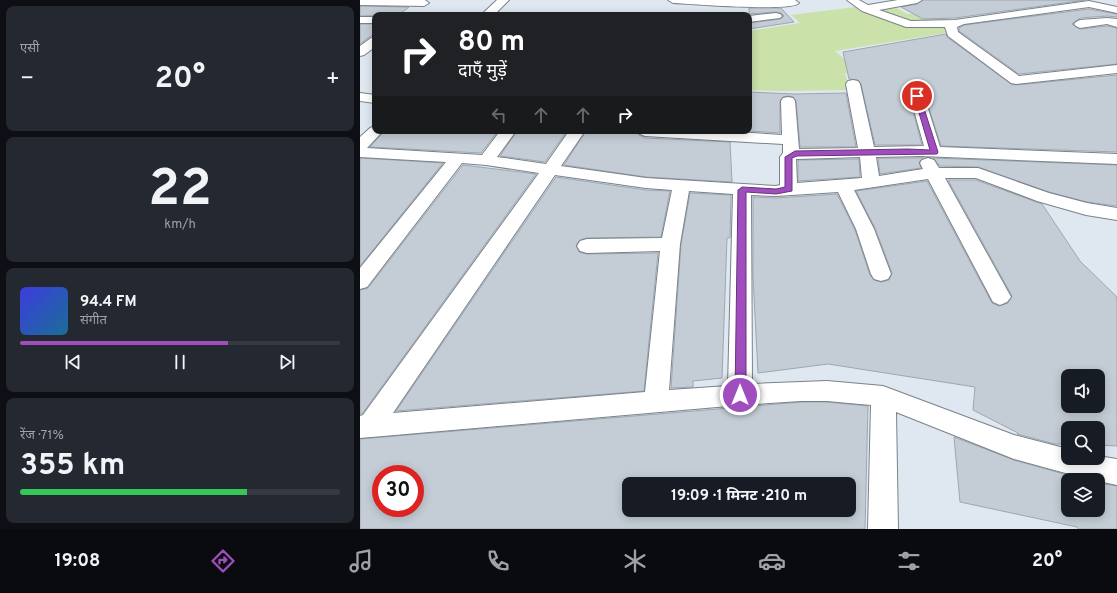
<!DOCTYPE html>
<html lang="hi">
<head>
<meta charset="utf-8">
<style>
  :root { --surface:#171b24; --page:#242831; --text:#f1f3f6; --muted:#9ea1a6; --line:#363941; --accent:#a04ebe }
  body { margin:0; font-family:Overpass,"Noto Sans Devanagari",sans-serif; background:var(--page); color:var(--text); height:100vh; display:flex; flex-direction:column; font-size:15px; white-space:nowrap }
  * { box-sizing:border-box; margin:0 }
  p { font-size:13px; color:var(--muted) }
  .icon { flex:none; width:22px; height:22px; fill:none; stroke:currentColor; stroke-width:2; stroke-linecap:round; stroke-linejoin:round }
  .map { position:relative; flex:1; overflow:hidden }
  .side { display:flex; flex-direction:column; gap:6px; padding:6px; background:#0d0f14; width:360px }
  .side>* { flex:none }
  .hud { position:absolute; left:12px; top:12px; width:380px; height:122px; border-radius:8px; box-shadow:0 2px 10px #0003; background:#202124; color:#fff; overflow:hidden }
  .tools { position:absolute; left:701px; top:369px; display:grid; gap:8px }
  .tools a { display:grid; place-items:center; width:44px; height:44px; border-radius:8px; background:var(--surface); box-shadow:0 2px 10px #0003; font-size:20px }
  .speed { position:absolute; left:12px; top:465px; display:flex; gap:8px; font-size:20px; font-weight:700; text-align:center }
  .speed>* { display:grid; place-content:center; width:52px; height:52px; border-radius:50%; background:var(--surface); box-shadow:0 2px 10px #0003; line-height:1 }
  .speed .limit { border:6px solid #d22; background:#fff; color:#111 }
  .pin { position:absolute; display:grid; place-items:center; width:34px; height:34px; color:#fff; margin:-17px; border:2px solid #fff; border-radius:50%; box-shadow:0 1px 4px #0007 }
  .me { position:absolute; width:44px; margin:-22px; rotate:0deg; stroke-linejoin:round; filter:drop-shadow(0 0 3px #0008) }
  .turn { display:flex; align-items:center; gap:14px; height:84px; padding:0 20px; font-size:18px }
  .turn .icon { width:52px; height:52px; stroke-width:2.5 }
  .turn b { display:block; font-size:28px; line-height:34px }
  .lanes { display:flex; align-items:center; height:38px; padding:0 20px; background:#0003; justify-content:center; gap:20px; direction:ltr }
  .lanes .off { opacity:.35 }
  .big { font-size:30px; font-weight:700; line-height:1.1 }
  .side .widget { flex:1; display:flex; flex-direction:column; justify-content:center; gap:6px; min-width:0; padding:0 14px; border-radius:8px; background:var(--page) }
  .side .dial { align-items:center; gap:0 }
  .dial b { font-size:52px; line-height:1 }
  .song { display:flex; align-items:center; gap:12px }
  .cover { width:48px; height:48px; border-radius:6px; background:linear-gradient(135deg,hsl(240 70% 55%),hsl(200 70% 35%)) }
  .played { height:4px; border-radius:2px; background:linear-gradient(90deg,var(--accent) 65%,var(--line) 65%) }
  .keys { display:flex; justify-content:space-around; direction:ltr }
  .heat { display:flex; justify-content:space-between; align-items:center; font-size:22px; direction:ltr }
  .charge { height:6px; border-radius:3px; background:linear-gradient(90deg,#34c759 71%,var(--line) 0) }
  .trip { position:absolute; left:262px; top:477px; width:234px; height:40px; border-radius:8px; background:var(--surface); box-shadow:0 2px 10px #0003; font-weight:700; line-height:40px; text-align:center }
  .menu { display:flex; height:64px; justify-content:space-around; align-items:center; background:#090b0e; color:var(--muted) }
  .menu .icon { width:28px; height:28px }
  .menu .on { color:var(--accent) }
  .menu b { font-size:18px; color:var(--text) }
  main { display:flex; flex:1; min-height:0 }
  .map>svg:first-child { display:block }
  .green { fill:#cae1a9 }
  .building { fill:#c4cdd6; stroke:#9ea6af; fill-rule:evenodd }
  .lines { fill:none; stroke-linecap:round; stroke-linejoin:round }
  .street-casing { stroke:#7a828a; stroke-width:2 }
  .street { fill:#fff; fill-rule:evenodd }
  .route { fill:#a04ebe; stroke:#68337c }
</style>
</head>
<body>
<main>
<section class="side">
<div class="widget"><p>एसी</p>
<div class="heat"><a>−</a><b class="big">20°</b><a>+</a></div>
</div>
<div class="widget dial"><b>22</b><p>km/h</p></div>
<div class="widget">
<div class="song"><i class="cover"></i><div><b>94.4 FM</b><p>संगीत</p></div></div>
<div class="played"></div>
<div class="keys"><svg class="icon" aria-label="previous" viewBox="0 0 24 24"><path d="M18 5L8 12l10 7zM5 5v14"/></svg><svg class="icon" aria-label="pause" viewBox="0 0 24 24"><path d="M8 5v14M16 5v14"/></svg><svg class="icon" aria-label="next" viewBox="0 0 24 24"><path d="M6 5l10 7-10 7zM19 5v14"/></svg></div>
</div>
<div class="widget"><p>रेंज · 71%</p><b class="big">355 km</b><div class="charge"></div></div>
</section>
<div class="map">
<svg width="757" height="529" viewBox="0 0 757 529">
  <rect width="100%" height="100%" fill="#dfe8f1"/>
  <path class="green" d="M528,3l19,11 32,-3 9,7 -2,15 -111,18 26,22h-16l5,17 -68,1 -33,-1v-59l51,-8 -9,-8z"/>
  <path class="building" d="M563,0h162l-130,18 -32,1 -22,-12 16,-3z
    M0,6l49,1 -10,8 -39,1z
    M389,8h32l13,14 -45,7v-6l31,-4 4,-3 -3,-3 -5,-1 -27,2z
    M729,9l28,5v3l-10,-1 -27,2 -8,6 8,5 27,-3 10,2v36l-98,10 -60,-43v-3l5,-3z
    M0,24h15v9l-15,11z
    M586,34l1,3 64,47 5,1 101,-10v77l-176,-6 -16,-50 -3,-4 -5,-1 -6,1 -2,4 13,49h-47l-14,-61 -3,-4 -9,-1 -6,-27z
    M389,92l46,2 51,-1 10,54h-56l-4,-46 -3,-4 -5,-1 -5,1 -3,4v32l-31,-2z
    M24,131h114l-17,22 -111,-6z
    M157,131h50l-22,31 -45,-6z
    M226,131l45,2v-2h5l3,4 6,3 85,4 2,40 -86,-5 -82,-12z
    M0,158l83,5 -83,103z
    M518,158h46l-5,4 2,6 -41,6z
    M573,158l184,7v41l-30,-4 -38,-10 -71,-25 -38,-1z
    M499,159l1,18 -62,4v-21z
    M103,165l73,9 -174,240h-2v-124l8,-2z
    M196,177l90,13 24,1 -9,46 -74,1 -7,2 -4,5 3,7 8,2 71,-1 -14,138 -248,20z
    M588,180h28l66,24 38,57 37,36v149l-19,-1v-17h-30v16h-13l-38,-10 1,-1 -45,-23 2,-23 -147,-23 -70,9 -5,-96v-80l23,1 61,-4 18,36 15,45 4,5 7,2 8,-2 3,-7 -17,-45 -19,-37 71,-10 65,122 7,3 9,-3 4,-7zM708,376h30v30h-30z
    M330,193l41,2 -1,43h-3l-5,140 -29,3v6l-22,1 10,-144z
    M441,402h26l41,4 -3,123h-505v-90zM21,474h34v34h-34zM269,484h220v26h-220z
    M594,437l60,23 71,20h-17v30h30v-27l19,3v43h-39l-1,-2 -117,-25z"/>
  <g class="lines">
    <defs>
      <path id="street" d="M0,0h65l4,3 -5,3 -64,-1z
        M137,0h12l-15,15h-13z
        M308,0h127l4,3c-6,9 -109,1 -126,0z
        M487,0h12l9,5 30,-5h24l-5,3 -38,7 32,11 44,-1 134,-19 28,6v6l-28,-6 -125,17 -7,3 1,5 61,44 98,-11v8l-101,11 -5,-1 -63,-47 -3,-9h-39l-44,-16z
        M416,13l4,1 2,2 -2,2 -31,4v-6z
        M0,17h15v6h-15z
        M747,18l10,1v8l-10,-3 -27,4 -4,-2 -2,-2 2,-2 4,-2z
        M15,37v10l-11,8 -4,1v-10l11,-8z
        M493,80l5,1 2,3 14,63 50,-1 -14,-50 2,-3 5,-1 5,1 2,3 16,51 177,7v10l-196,-8 -45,1 3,19 44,-7 -3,-6 2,-3 6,-2 6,2 5,8h39l71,25 38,10 30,5v12l-31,-5 -49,-14 -61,-23h-31l66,119 -4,5 -7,3 -7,-3 -65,-123 -74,11 20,39 17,45 -3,5 -7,2 -7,-2 -3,-5 -15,-45 -18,-37 -62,4 -25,-1 1,189 75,-3 56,5 131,49 54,14v9h30v-2l19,3v26l-19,-4v-1h-7l-77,-21 -118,-47 2,117h-30l3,-124 -44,-4h-26l-61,4 -380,33v-22l3,-1 176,-242 -53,-8 -24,-2 -95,124 -7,2v-21l86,-106 -86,-5v-20l10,-9 5,-2v5h8l-16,17 115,7 18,-24h16l-19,26 49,7 23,-33h16l-24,35 85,12 130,8 4,-1v-28l3,-4v-9l-138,-8 -5,-2 -3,-3h83l62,4 -1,-34 2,-3 5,-1 5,1 2,3 4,48 59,-1 -12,-64 2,-3zM500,157l2,21 -65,5 -1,-24h2zM195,175l91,13 26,2 -10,48 -75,1 -7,2 -3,5 3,5 7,2 73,-2 -15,141 -252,21zM329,191l44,3 -5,192 -59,4 11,-146z
        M0,93l15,2v8l-15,-2z"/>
    </defs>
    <use href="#street" class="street-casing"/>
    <use href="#street" class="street"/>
  </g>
  <path class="route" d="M555,95l5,1 18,56 -1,2 -140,2 -5,2v33l-16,3 -30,-2v203l-2,4 -4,1 -4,-1 -1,-4 3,-205 4,-3 34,2 9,-2v-30l10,-6 113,-2 22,1 -16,-54z"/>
</svg>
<div class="tools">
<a><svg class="icon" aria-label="sound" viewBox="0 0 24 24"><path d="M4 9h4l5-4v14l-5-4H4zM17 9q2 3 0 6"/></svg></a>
<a><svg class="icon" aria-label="search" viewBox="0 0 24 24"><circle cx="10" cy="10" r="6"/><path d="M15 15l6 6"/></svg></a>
<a><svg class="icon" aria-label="layers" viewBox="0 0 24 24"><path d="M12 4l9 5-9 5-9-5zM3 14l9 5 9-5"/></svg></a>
</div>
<div class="speed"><div class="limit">30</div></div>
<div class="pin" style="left:557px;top:96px;background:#d93025"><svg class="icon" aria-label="arrive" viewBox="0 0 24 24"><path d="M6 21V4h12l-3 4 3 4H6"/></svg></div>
<svg class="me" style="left:380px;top:395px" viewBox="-20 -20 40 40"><circle r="17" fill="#a04ebe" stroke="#fff" stroke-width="3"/><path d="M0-11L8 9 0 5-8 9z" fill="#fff"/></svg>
<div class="trip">19:09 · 1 मिनट · 210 m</div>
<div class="hud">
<div class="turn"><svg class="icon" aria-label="right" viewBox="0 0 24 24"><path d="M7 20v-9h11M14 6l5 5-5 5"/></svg><div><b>80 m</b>दाएँ मुड़ें</div></div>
<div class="lanes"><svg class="icon off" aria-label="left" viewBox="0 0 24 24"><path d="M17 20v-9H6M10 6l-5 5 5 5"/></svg><svg class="icon off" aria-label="ahead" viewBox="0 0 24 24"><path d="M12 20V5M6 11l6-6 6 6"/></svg><svg class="icon off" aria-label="ahead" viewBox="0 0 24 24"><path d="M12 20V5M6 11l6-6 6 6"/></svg><svg class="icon" aria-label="right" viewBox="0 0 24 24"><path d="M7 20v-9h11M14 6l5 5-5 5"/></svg></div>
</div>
</div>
</main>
<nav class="menu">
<b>19:08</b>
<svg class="icon on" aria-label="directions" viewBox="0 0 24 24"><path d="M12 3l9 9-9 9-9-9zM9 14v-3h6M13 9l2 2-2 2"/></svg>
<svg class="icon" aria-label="music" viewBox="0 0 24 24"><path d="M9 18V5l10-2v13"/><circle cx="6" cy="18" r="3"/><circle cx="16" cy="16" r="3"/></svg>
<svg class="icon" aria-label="phone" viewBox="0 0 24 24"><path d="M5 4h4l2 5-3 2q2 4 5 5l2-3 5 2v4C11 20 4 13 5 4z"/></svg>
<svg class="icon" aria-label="climate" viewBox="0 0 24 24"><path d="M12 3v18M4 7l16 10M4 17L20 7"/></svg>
<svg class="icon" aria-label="car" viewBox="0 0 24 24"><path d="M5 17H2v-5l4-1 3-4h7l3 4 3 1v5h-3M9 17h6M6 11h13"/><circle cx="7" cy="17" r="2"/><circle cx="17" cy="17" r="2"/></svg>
<svg class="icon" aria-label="filters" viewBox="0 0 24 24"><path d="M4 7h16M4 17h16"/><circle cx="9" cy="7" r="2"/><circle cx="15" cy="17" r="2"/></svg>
<b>20°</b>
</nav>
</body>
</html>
